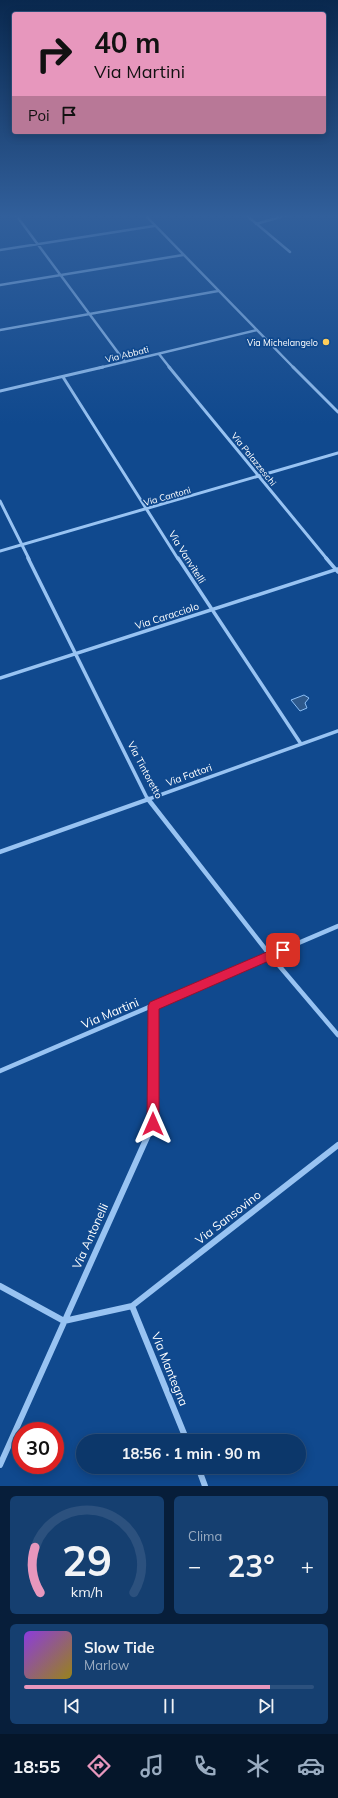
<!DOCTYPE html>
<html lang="it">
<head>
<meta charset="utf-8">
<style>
  :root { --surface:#0c376a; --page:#153f70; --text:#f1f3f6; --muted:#9aacc1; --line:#2c517e; --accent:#e797bd }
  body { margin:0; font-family:Mulish,sans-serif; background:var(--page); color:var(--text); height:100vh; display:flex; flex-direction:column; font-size:15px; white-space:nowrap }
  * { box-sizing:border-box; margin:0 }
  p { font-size:13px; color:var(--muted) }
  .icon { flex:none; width:22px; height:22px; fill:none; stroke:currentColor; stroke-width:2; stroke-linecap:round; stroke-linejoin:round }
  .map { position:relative; height:1486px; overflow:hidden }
  .panel { display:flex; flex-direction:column; gap:10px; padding:10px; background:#071e3a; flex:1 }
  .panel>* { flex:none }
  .banner { position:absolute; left:12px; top:12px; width:314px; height:122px; border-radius:4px; box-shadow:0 2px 10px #0003,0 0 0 1px var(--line); background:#e797bd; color:#111; overflow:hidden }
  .speed { position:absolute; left:12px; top:1422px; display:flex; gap:8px; font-size:20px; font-weight:700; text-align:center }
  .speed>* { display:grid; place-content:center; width:52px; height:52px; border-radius:50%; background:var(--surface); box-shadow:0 2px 10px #0003,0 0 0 1px var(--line); line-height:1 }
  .speed .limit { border:6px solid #d22; background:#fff; color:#111 }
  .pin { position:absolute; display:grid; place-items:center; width:34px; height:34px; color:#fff; margin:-17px; border-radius:8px; box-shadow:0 2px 6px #0006 }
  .me { position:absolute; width:44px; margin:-22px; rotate:0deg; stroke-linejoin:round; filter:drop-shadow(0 0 3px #0008) }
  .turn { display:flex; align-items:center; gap:14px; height:84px; padding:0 16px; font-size:18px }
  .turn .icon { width:52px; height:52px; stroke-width:2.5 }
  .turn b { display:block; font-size:28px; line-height:34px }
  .then { display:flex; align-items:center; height:38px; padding:0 16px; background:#0003; gap:8px; font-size:15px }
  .big { font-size:30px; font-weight:700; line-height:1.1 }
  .panel .card { flex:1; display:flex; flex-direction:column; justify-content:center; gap:6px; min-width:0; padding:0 14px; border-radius:6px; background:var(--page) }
  .panel .dial { align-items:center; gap:0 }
  .dial svg { height:104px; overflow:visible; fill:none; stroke:var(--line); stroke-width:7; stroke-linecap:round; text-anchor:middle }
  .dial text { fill:var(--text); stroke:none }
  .song { display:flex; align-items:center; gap:12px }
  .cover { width:48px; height:48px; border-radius:6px; background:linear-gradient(135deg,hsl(270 70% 55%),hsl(50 70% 35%)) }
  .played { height:4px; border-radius:2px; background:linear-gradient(90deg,var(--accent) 85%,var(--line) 85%) }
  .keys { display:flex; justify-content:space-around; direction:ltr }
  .heat { display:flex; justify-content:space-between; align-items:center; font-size:22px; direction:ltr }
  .panel .tiles { flex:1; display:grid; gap:10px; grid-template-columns:1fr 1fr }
  .card:last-child { grid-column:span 2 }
  .trip { position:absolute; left:76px; top:1434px; width:230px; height:40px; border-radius:20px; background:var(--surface); box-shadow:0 2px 10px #0003,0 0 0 1px var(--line); font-weight:700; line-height:40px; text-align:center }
  .dock { display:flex; height:64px; justify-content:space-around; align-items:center; background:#05162a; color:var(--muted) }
  .dock .icon { width:28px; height:28px }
  .dock .current { color:var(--accent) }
  .dock b { font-size:18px; color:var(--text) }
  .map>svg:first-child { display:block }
  .water { fill:#2e598c; stroke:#8abef6 }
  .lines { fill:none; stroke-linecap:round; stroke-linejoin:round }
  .minor-far4 { stroke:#98c3f2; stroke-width:2.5 }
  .minor-far3 { stroke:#98c3f2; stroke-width:3 }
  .minor-far2 { stroke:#98c3f2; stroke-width:3.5 }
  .minor-far1 { stroke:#98c3f2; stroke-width:4.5 }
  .minor { stroke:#98c3f2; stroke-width:6 }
  .route { fill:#e11d48; stroke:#92132f }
  .poi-dot { fill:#ffcd5a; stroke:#10498e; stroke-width:1.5 }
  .labels { text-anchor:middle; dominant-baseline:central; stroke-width:3.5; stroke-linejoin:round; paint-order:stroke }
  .far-poi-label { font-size:9px; fill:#fff; stroke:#10498e; text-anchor:end }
  .far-street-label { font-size:9px; fill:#fff; stroke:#10498e }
  .street-label { font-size:10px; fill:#fff; stroke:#10498e }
  .near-street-label { font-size:12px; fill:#fff; stroke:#10498e }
</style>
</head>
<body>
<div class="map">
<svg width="338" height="1486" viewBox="0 0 338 1486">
  <rect width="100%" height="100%" fill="#10498e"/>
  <path class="water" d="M304,695l5,3 -4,5 2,5 -7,3 -9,-11z"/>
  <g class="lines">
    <path class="minor-far4" d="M16,215l109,147
      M145,215l149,153
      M246,215l44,37
      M256,224l31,-9
      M0,250l154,-24
      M0,285l183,-30
      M0,330l218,-39
      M159,354l11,14
      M99,368l158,-38"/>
    <path class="minor-far3" d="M169,367l158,192
      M293,367l45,45
      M63,377l115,182
      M0,391l103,-24
      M0,501l29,58
      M0,551l338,-98"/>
    <path class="minor-far2" d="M28,558l120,242
      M178,558l123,186
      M326,558l12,14
      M0,678l338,-109
      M146,800l192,-69"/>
    <path class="minor-far1" d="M148,799l122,156 68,80
      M0,852l149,-53
      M0,1071l338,-145
      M153,1103l1,-97"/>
    <path class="minor" d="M0,1286l64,35 68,-15 206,-161
      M132,1306l55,135
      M0,1465l153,-341v-22
      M198,1467l7,19"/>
  </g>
  <linearGradient id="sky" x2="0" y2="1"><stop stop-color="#09284e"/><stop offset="0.51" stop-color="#315f9b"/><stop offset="1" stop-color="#315f9b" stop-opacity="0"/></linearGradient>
  <rect width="338" height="424" fill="url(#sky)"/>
  <path class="route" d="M283,945l4,1 2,4 -2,3 -128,56v115l-2,4 -4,2 -4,-2 -2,-4 1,-118 2,-4z"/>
  <circle class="poi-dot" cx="326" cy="342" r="4"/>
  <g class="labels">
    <g class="far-poi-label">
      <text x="318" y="342">Via Michelangelo</text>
    </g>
    <g class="far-street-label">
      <text transform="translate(127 354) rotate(-14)">Via Abbati</text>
      <text transform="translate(254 459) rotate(51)">Via Palazzeschi</text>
      <text transform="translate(167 496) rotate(-16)">Via Cantoni</text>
    </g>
    <g class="street-label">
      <text transform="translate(187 557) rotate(58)">Via Vanvitelli</text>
      <text transform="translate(167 616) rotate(-18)">Via Caracciolo</text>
      <text transform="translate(145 770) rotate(62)">Via Tintoretto</text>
      <text transform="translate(189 775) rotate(-20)">Via Fattori</text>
    </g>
    <g class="near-street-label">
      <text transform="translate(110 1013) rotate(-23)">Via Martini</text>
      <text transform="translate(228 1217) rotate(-38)">Via Sansovino</text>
      <text transform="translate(90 1236) rotate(-66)">Via Antonelli</text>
      <text transform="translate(170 1369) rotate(68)">Via Mantegna</text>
    </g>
  </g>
</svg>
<div class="speed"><div class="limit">30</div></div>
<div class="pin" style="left:283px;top:950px;background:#d93025"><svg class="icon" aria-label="arrive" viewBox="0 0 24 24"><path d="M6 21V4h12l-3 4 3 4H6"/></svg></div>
<svg class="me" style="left:153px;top:1124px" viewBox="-20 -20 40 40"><path d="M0-17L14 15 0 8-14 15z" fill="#e11d48" stroke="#fff" stroke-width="4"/></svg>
<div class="trip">18:56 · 1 min · 90 m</div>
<div class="banner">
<div class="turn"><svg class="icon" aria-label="right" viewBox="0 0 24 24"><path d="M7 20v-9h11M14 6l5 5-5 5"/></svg><div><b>40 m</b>Via Martini</div></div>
<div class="then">Poi<svg class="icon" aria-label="arrive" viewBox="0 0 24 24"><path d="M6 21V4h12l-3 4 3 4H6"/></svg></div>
</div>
</div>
<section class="panel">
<div class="tiles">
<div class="card dial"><svg viewBox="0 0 100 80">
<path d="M14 69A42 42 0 1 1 86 69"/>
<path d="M14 69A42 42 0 0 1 10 34" stroke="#e797bd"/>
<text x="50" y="56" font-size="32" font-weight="700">29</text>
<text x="50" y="72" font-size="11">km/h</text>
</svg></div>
<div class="card"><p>Clima</p>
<div class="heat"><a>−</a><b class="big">23°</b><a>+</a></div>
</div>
<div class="card">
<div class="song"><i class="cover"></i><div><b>Slow Tide</b><p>Marlow</p></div></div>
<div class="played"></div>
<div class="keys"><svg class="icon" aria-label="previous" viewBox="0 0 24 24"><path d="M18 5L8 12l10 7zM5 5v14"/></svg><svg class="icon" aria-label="pause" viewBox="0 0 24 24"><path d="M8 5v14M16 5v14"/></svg><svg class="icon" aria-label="next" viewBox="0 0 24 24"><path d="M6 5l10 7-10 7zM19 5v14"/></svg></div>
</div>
</div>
</section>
<nav class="dock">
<b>18:55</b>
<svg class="icon current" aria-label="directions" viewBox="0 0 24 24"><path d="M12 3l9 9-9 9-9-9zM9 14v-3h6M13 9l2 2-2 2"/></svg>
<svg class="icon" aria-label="music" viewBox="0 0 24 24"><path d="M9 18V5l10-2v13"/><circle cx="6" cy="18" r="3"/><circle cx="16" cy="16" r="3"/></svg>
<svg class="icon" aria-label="phone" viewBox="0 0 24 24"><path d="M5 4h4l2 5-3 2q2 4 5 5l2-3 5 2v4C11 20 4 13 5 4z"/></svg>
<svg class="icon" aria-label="climate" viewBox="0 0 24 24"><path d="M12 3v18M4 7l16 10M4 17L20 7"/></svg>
<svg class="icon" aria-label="car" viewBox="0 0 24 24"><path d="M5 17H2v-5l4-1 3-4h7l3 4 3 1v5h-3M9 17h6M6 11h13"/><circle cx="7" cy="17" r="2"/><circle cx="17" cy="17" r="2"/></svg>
</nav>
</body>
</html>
